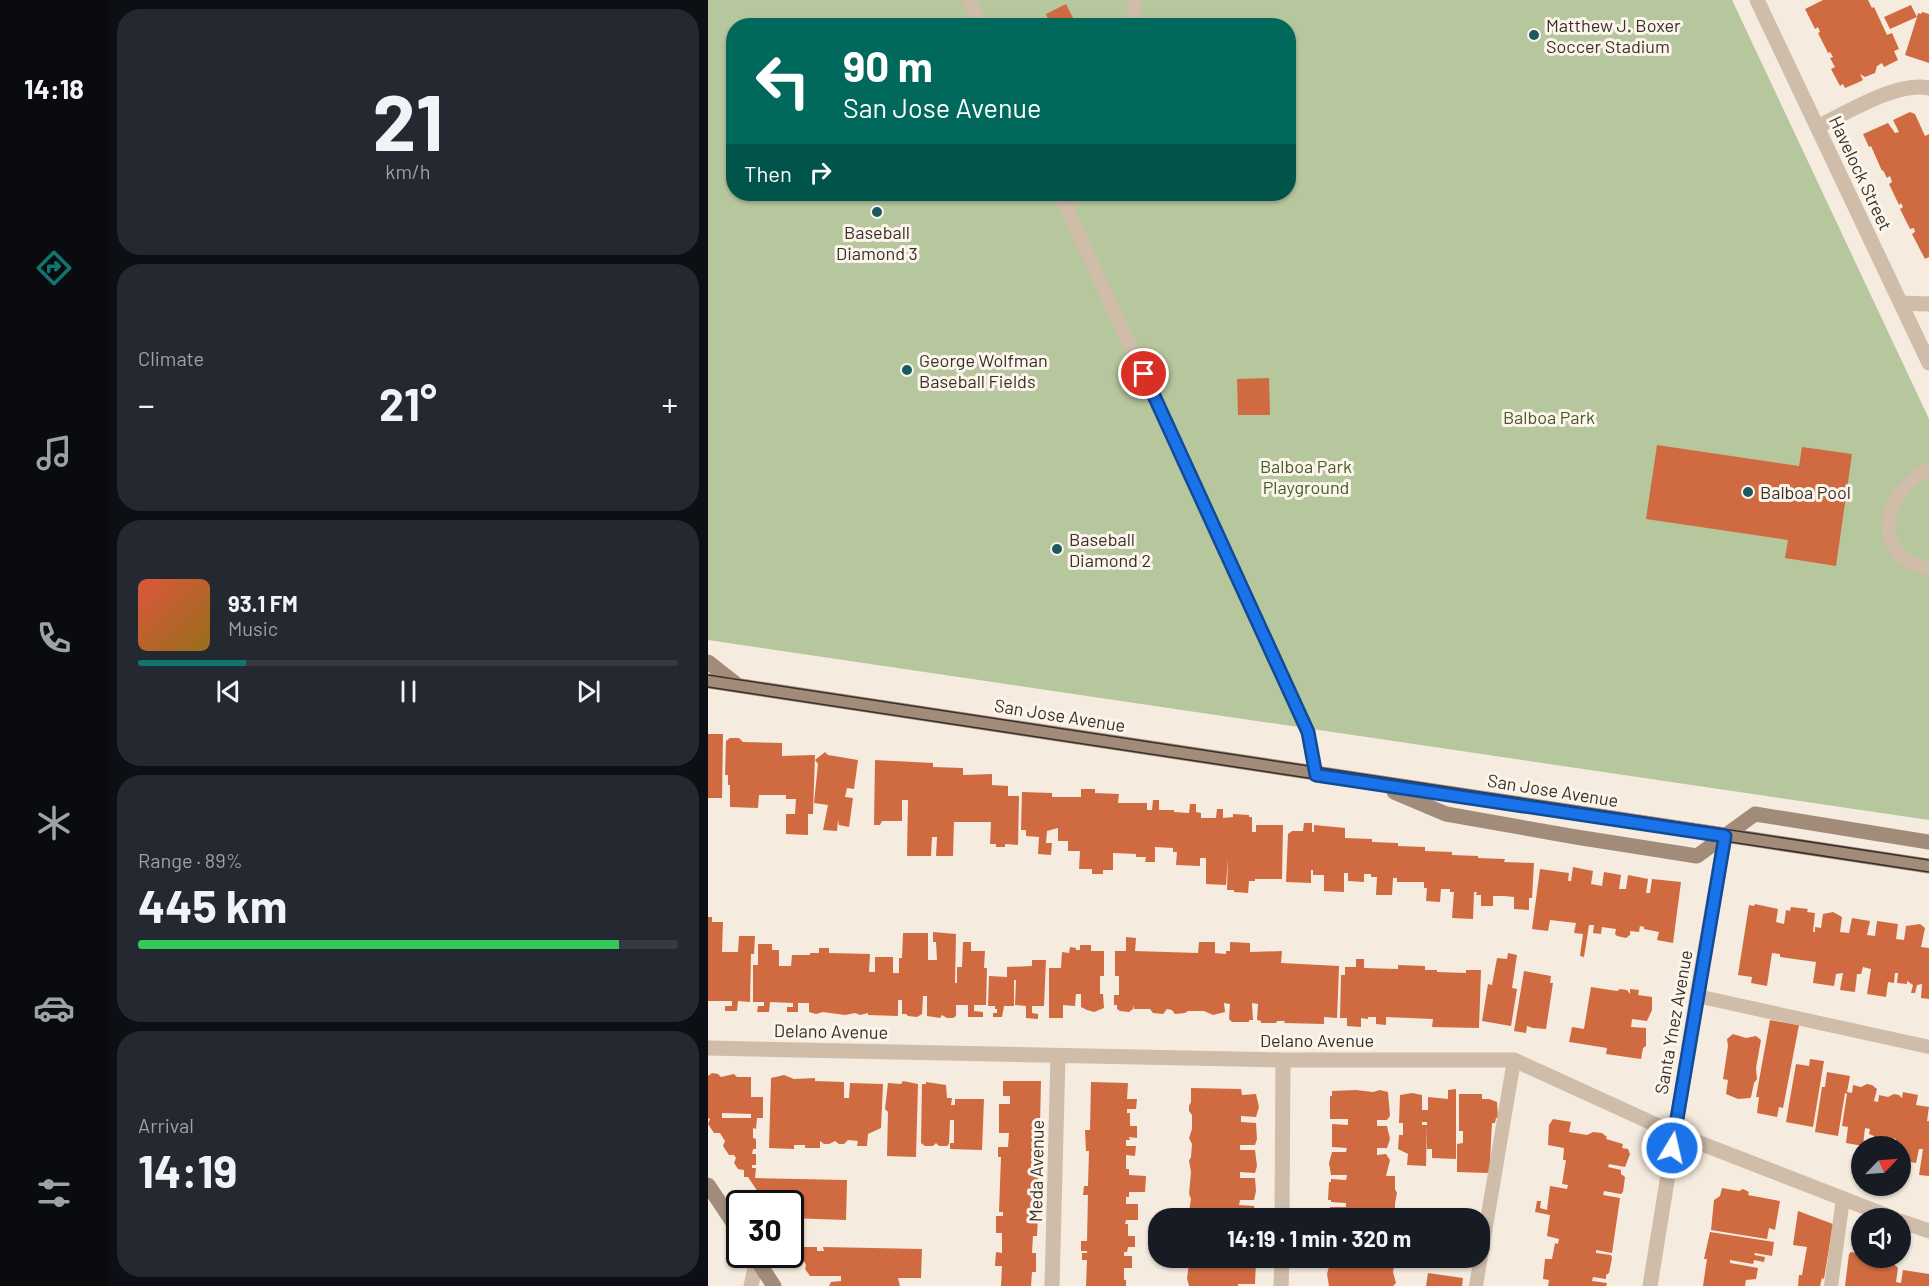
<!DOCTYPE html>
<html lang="en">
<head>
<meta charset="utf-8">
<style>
  :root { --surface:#171b24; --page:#242831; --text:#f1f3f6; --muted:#9ea1a6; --line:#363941; --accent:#0f766e }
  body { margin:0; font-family:Barlow,sans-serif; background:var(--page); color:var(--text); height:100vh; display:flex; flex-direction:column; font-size:22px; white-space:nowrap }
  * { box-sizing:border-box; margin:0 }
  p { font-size:20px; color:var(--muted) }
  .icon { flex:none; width:33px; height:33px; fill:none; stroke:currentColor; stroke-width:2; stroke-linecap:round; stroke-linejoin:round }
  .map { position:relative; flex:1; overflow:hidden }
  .drawer { display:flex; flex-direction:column; gap:9px; padding:9px; background:#0d0f14; width:600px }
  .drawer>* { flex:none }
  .banner { position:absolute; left:18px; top:18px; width:570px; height:183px; border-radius:24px; box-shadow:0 2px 4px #0004; background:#00695c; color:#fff; overflow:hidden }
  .needle { width:39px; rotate:65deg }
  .controls { position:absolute; left:1143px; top:1136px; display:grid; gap:12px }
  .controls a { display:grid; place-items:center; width:60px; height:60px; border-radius:50%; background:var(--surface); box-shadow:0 2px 4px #0004; font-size:30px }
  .speed { position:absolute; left:18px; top:1190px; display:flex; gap:12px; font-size:30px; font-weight:700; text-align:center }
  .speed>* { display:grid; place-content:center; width:78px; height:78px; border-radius:50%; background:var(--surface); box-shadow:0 2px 4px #0004; line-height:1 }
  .speed .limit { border:3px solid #111; border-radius:9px; background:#fff; color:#111 }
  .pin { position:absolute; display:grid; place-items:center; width:51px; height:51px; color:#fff; margin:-26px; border:3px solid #fff; border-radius:50%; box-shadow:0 2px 6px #0007 }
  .me { position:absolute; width:66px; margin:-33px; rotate:9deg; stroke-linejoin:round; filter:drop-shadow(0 0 4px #0008) }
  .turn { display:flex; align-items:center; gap:21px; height:126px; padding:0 18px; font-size:27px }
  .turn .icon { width:78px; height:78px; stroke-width:2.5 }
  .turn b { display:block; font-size:42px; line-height:51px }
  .then { display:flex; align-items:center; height:57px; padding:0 18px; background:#0003; gap:12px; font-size:22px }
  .big { font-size:45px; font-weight:700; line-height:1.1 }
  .drawer .card { flex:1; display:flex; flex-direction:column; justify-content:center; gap:9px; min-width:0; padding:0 21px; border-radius:24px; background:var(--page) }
  .drawer .dial { align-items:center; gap:0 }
  .dial b { font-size:78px; line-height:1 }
  .song { display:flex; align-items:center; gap:18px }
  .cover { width:72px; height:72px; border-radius:9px; background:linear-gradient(135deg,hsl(10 70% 55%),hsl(40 70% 35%)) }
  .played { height:6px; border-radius:3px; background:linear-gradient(90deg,var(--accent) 20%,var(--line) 20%) }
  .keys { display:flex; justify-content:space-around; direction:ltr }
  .heat { display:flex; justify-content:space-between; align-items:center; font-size:33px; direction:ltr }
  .charge { height:9px; border-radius:4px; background:linear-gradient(90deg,#34c759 89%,var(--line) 0) }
  .trip { position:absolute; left:440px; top:1208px; width:342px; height:60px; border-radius:24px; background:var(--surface); box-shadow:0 2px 4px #0004; font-weight:700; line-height:60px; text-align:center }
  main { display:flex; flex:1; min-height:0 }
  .menu { display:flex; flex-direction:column; width:108px; justify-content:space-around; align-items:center; background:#090b0e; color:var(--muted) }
  .menu .icon { width:42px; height:42px }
  .menu .active { color:var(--accent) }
  .menu b { font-size:27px; color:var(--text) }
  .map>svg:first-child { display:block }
  .green { fill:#b6c69d; fill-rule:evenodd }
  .building { fill:#d06b41; fill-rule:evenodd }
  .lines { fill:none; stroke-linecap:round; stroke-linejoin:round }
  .service { stroke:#cfbca9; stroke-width:14 }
  .minor { stroke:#cfbca9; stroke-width:15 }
  .secondary { stroke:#a38b7a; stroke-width:15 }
  .tram { stroke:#3b3029; stroke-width:1.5 }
  .route-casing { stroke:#114b97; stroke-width:15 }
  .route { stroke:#1a73e8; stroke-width:10 }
  .poi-dot { fill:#1a5961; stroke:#fcf5ec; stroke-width:2 }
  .labels { text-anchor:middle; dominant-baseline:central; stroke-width:6; stroke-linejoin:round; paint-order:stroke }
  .poi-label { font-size:18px; fill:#3b3029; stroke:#fcf5ec; text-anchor:start }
  .street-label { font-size:18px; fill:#3b3029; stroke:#fcf5ec }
  .park-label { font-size:18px; fill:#475c2b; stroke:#fcf5ec }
</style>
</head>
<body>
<main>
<nav class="menu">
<b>14:18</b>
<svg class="icon active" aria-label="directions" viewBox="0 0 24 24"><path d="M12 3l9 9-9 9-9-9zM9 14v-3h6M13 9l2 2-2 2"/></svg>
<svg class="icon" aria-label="music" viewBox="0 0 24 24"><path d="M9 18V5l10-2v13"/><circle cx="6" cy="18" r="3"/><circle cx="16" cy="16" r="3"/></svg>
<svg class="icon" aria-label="phone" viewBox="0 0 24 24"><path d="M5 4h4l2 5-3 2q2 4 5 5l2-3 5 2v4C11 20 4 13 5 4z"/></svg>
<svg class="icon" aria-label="climate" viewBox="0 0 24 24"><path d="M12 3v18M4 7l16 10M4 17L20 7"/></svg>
<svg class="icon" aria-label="car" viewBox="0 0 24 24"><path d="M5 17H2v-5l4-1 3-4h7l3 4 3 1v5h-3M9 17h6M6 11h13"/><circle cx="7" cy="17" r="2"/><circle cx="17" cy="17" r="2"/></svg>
<svg class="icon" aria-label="filters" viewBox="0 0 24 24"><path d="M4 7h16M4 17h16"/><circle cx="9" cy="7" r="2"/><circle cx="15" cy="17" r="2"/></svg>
</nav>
<section class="drawer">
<div class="card dial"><b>21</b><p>km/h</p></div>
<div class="card"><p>Climate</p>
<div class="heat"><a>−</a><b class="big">21°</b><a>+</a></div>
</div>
<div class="card">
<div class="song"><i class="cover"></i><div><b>93.1 FM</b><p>Music</p></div></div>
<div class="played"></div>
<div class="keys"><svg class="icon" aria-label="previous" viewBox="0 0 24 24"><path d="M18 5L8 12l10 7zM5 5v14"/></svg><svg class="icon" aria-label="pause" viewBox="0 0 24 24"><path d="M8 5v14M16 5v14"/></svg><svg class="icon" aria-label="next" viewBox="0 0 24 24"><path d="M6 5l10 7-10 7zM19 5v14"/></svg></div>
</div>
<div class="card"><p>Range · 89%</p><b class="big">445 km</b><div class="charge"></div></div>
<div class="card"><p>Arrival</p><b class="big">14:19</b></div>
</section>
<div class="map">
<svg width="1221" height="1286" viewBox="0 0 1221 1286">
  <rect width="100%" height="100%" fill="#f5ebde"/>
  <path class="green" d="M0,0h1024l197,419v401l-1221,-180zM26,26h554v168h-554z"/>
  <path class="building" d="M1115,0h45l4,8 2,-1 13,28 5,-2 7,16 -5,2 4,9 -14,7 -2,-4 -5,3 -2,7 -10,4 -5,-3 3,6 -6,3 -12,5 -2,-4 -3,2 -9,-17 4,-2 -5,-9 3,-1 -3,-5 -2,1 -10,-20 2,-1 -2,-5 -3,2 -10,-20z
    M358,4l11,22h-26l-5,-12z
    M1203,5l6,12 1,-4 3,1 1,-2 7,2v49l-24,-8 12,-38 -27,12 -6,-12z
    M1202,112l5,2 10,22 4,-2v123l-4,2 -13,-25 3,-2 -1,-4 -4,1 -10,-20 3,-2 -2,-4 -2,2 -10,-21 3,-2 -2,-6 -3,2 -4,-8 -1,1 -11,-25 -2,1 -6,-13 25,-11 7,10 4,-1 -6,-12z
    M561,378l1,37h-32l-1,-36z
    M949,445l142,21 3,-19 50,7 -16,112 -51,-8 3,-18 -142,-21z
    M0,734h15l-1,64h-14z
    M22,738h9l4,4 39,1v13l33,-1 -2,59h-5v21l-22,-1v-20h9l1,-15h-10v-4h-27l-1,13 -28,-1v-22h-2v-10h-3l1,-34z
    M117,752l3,3 30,5 -4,29 -7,-1 -2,9 8,1 -4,29 -10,-2 -1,-5 -1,11 -14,-1 5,-25 -14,-2 4,-39 -3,-4z
    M167,760l58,3v4l30,1v7l29,-1v11l16,1v10h11l-1,49 -13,-1v3h-9v-3h-6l1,-22h-37l-1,34h-17l1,-19h-5l-1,19h-24l1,-56h-6v21h-20l-2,4h-6z
    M373,789h14v4l24,1 -1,9h29v7h5l1,-10h6v10h15v2l15,1 1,-9h6v8l5,1v5h15l1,-9h6v9l10,-1v-3l16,1v2h3v15h4v-7h27l-1,54h-27v2h-6l-1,12 -14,-1v-2h-7l1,-32 -2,27 -20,-1v-26h-6v8l-24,-1 1,-13h-4v-4l-18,-1v15h-10l1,-5h-10v-3l-23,-1v17h-10v4h-11v-5h-13l1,-18h-12v-10h-10v-13l-11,3 -1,12h6l-1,12 -13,-1 1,-17 -13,-1v-6h-5l1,-38 30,1v4h29z
    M596,823h8v9h2v-7l31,3v10l27,1v3l26,1v3l27,1v4l27,1v3l26,1v2l27,1 -1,3 30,1 -2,35h-3v12l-15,-1v-12l-10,-1h-11v10h-12v-11h-5l1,-3h-3l-1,27 -21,-1 2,-26h-4v-3h-9l-1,13 -14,-1 1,-13h-3v-6h-27v-4h-4l-1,17h-16l1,-18h-6v-3h-7v8l-16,-1v-8h-4v19l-20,-1v-16h-11v-5h-2v13l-25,-1 2,-48 4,-3h11z
    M865,867l20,4 -2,13 11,2 2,-14 17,3 -2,14h7l2,-14 20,4 -2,14h4l2,-14 29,3 -8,61 -16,-3 2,-8 -15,-3v-2l-4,-1 -1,6 -9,-1v4l-4,3 -9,-2 -2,-2 1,-5 -14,-2 -1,7 -8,-1 1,-8h-5l-5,32 -4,-1 3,-22 -9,-1 2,-10 -26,-3 -2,11 -16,-2 8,-60 29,4 -1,8h3z
    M1047,904l23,5 -2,13 8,2 2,-14 4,1 1,-4 17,2 -1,3 8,1 -2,19h2v-5l6,1 2,-14 10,-2 9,5 -2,15 9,1 3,-15 18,3 -3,14 8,1 2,-15 21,3 -2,15 8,1 2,-14 14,-2 5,4 -4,19 8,1v51l-8,-1 1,-14 -5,1 -2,8h-4l2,-8 -6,-4v3l-10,-1 1,-10h-3l-1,10 -6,-1 -2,15 -19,-3 4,-25 -8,-2 -2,7h-4l-2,18 -15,-2 3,-17 -7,1 -2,12 -21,-3 3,-21 -36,-5v-3l-8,-1 -5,33 -16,-3 1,-6 -14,-2 11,-70 5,1z
    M0,917h4v5h11l-1,30h16l1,-16h16l-1,18h-3l-1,48 -12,-1 -1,10h-12v-5h7v-5h-24z
    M225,932l23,2 -1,49h2v-16h5l1,-25h8v9h14l-1,17h3l-1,37h-12v6l9,1v5h-15v-12h-12v11l-3,2h-6l-5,-3 -2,3 -13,-2v-20h-4l-1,18 -5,3 -9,-1 -2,-2h-4v-14h-4v16l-30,-1v-2l-8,2 -5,-2 -10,2 -22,-3 -7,2 -7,-2v-9h-11v9h-11v-5h6v-4l-23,-1 -1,10h-12l1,-6h6v-4h-11v-37h5v-21h14v6h7v16h12l1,-11h18v-2h9v-5h10v5l41,1 -1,18h6v-15h18v16h6v-15h3l1,-25h25v27h9l-1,-18h-3z
    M418,937l10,1 -1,13 63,2 1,-11h16v11l11,1v-3h4v-9l20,1v9l32,-1 -1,12 58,3 -2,52 -13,-1v7l-40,-1 1,-2h-8l-1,2h-15v-2l-4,-1 1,-16 -6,-1 1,17h-4v2h-17l-3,-3 1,-15 -6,-1 1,9 -12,3 -9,-4h-16l-3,2 -10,1 -3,-4 -5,-1 -4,5 -10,-1 -3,-4h-16l-1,-4v4l-4,3 -9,-1 -3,-2v-4h-3v-10h5v-19h-4v-25h11z
    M372,945h11v6h13v25h-4v18h3l1,14 -10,4 -7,-2 -6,-3v-13h-5l-1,12 -12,-1v13h-14v-50h12l1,-16 7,1 1,-6 6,1v2h4z
    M800,953l9,2 -5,33 5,1 -6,37 -29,-5 6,-37 4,1 5,-27 10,1z
    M648,959h8v9l34,1v-4l27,1v4h12v2l29,1v-3h15l-2,58 -47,-1 1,-8 -47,-2v8l-10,-1v-7h-8v2l-7,-1v9l-14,-1v-8h-7l1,-43h4v-8h11z
    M324,960h14l-2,46h-12v7l6,1v5l-12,-1v-12l-11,-1 1,-25h-2v26h-10l-2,11h-9v-4h4v-4h-2v-3h-7l1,-30 18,1v-10l25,-1z
    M816,971l27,5 -1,7h3l-7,46 -13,-1 -6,-2 -1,7 -12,-2z
    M883,987l26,4 3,-2 7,1 3,4v-5l9,1 -1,5 14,2v13l-5,11 -15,-2 -1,8 15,1v18l-3,2 -2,11 -35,-5 1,-6 -38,-6 3,-15 12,2z
    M1062,1020l29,5 -16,83 -4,-1 -2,10 -20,-4 2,-16h-3z
    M1025,1034l13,4 10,-2 5,4 -5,28 1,11 -3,4 -3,14 -1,1 -12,1 -12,-5 2,-14 -5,-1 5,-33 -1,-7z
    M1102,1059l14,2 -11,66 -27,-5 10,-58 13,2z
    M1119,1072l23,4 -3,16 5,1 1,-8 8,2 6,-3 5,1 5,4 -3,12 4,1 1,-7 9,2 6,-3 5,1 3,3 1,-6 15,3 -2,10 13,2 -2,14h2v55l-10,-1 4,-26h-4l-3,14 -16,-3v-14h-5l1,-7 -4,-1 -1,8h-19l2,-10 -5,-2 1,-5 -5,-1 -2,18 -17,-3 2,-16 -6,-1 5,-32 -2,-1 -7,43 -23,-4 7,-45h3z
    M4,1073l6,1 3,3 13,-3 3,3h14v20h12v21h-6l-1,11 -3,-1v10l3,1v10h-3l-1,5h4v11h-4v3h4l-1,10 92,2 -1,40 -56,-2v-15h-28l-6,-9 2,-2 -10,-15h-4v-7l-6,-1 -4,-6 2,-5 -2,-3h-5l-6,-9 2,-5 -5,-8h-6l-6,-9 2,-5 -2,-1v-42zM14,1113l29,1v4h-29z
    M76,1075l10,4 21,-1v3l29,1v16h5l1,-15 33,1 -2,44 -13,6 -1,12h-10l1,-5 -10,-1 -4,4h-5l-4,-3 -6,3h-5l-4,-3v7h-15v-3h-11v4l-25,-1 2,-70z
    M195,1081l15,3 -2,73 -29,-1 1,-44 -3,-3 3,-26 13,1z
    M295,1081h38l-3,131h-5v4h5l-1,20h-4l-1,17h4v19h-4l-1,14h-30l1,-20h-7l1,-14 6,1v-20h-6v-17h7v-4h-4l2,-55h-3v-10h10l1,-14h-10v-29h11v-8h-7z
    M218,1082l20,3 1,13h5l-1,7h4v-6h29l-2,51 -32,-1v-6h4v-23h-4l-1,24 -2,2h-8l-3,-3 -3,3h-8l-4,-3 1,-59h4z
    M383,1082l37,1 -1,16h10l-1,10h-9v4h3v13h7v12l-8,-1 1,3h-4v6h10l-1,10 -9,-1v14h3v6l17,1 -1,16h-16v5h-3v7h12v16h-12l-1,4h3v12h7v11h-7l-1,5h-3v4h8v12h-8v12h2v6h-40l1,-26h-5v-7h5v-2h-6v-10h6l1,-46h-5l1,-9h4l1,-35h-3l-1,-21h5z
    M483,1088l50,1 1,6 14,-1 3,13 -3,10 -15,-1v6l15,1 1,16 -2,6h-15v5h15l2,16 -2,7 -15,-1v6h15l1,13 -2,9h-14l-1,5 15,1 2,12h-68l3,-19 -2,-5 2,-22 -2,-11 2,-4 1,-13 -3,-6 3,-9v-14l-3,-4v-5l2,-4z
    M748,1089v70l-24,-1v-9h-5v-35v8h-5v3h5l-1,41 -19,-1 1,-11 -10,-5 1,-14h4v-12h-4l1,-28 12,-2 10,2v15h6v-13l20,2v-9z
    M648,1090l17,2 7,-2 8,2 2,24 -3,4h-10v6h10l3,13 -3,9h-10v7l9,-1 4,6 -4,16h9v13l2,4 -2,10v15h-67l2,-11h16v-4l-15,-1v-2h-3l1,-18h2v-3l15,1 1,-5h-16l-2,-12 3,-11h14l1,-4 -15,-1v-23l16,1v-6h-18v-23h2v-5z
    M751,1094h23v5h7l8,3 1,16h-2l-1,5h-3l-2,39 1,8 -4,3 -30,-1v-28l6,-1v-12h-4z
    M845,1119l18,3 -2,10 18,3 6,-3 9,1 5,4 -1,2 17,5 -1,4 6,1 2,5 -5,13 -16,-3 -1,3 13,3v4l4,3 -2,15 -2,2 -17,-3 -1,4 17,3 -8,55 -16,-3v3l15,2 1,3 -3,15 -3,2v4l-13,-2 -1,4 15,2 -1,3h-58l1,-6 -6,-1 2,-20h7l3,-16 3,1 1,-5 -12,-3 3,-21 -15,-3 2,-11h4l-1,7 7,2 3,-24 17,3 1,-4 -6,-1 4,-24h-3l1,-12 -16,-3 1,-20z
    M1014,1188l17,3 4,-2 6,3 -1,3 32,6 -5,29 -6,-2 -2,11 -56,-9 3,-30 6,-4z
    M1090,1211l35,13 -9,55 -2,-1 -2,8h-22l1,-11h3l5,-28 -14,-2z
    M1002,1232l64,10 -2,14 -17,-3 -1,2 11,2 -1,5 -10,-2 -1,4 -23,-4v3l28,5 -2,11 -10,1 -1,6h-42l4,-27h-3z
    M86,1247h23v4h7l-1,-4 99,2 -1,29h-23l2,8h-71l2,-4 10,-1v-5h-31l-5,-7 1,-4 -2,-4 -4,1 -5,-8 2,-3z
    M1143,1252l11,2v3l14,2v5l9,-2 10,3 3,3 -2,14 5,1 2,-13 26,4v12h-84l4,-32z
    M482,1257h49v4h17l-1,23h-17v2h-49l-2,-8z
    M637,1257h50l-2,15 3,11 -3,3h-64l-2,-12 3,-11h15z
    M720,1273l35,5 -1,8h-36z"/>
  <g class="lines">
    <path class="service" d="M261,0l12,26
      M424,26l3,-26
      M352,194l248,538 8,43
      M357,204l15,-10
      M1221,469c-45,21 -63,88 0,99
      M989,996l232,51
      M768,1286l38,-226
      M1123,1286l12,-87"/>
    <path class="minor" d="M1049,0l172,363
      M1109,127c30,-14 80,-46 112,-39
      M1193,303l28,1
      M0,1048l575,12h231l160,73 219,85
      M574,1218l1,-158
      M1192,1221l29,10
      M43,1286l6,-26
      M344,1286l6,-230
      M573,1286l1,-29
      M942,1286l47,-290 28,-160"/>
    <path class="secondary" d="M0,662l28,22
      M0,681l1221,185
      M686,792l52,22 130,23 121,19 58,-42 174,28
      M0,1185l32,48
      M45,1254l21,32"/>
    <path class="tram" d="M0,675l1221,185
      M0,687l1221,185"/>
  </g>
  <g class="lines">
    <defs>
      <path id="route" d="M436,374l164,358 8,43 409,61 -53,312"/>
    </defs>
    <use href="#route" class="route-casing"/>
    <use href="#route" class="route"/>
  </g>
  <g class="poi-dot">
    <circle cx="826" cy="35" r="6"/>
    <circle cx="169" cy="212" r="6"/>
    <circle cx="199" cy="370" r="6"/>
    <circle cx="1040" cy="492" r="6"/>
    <circle cx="349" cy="549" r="6"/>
  </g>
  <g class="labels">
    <g class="poi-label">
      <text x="838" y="25">Matthew J. Boxer<tspan x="838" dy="21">Soccer Stadium</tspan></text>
      <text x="169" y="232" text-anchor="middle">Baseball<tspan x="169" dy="21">Diamond 3</tspan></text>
      <text x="211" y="360">George Wolfman<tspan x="211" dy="21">Baseball Fields</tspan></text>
      <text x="1052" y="492">Balboa Pool</text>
      <text x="361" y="539">Baseball<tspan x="361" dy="21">Diamond 2</tspan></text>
    </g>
    <g class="street-label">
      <text transform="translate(1153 173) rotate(65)">Havelock Street</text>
      <text transform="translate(352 715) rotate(9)">San Jose Avenue</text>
      <text transform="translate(845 790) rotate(9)">San Jose Avenue</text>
      <text transform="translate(965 1022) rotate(-80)">Santa Ynez Avenue</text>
      <text transform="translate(123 1031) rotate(1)">Delano Avenue</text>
      <text x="609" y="1040">Delano Avenue</text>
      <text transform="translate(328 1171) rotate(-89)">Meda Avenue</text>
    </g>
    <g class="park-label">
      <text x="841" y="417">Balboa Park</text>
      <text x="598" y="466">Balboa Park<tspan x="598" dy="21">Playground</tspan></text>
    </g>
  </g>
</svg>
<div class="controls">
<a><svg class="needle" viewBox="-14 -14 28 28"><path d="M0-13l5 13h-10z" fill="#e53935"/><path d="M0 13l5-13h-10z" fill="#9ea1a6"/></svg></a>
<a><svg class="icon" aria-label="sound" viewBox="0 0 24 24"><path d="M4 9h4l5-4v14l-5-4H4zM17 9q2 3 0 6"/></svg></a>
</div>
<div class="speed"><div class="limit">30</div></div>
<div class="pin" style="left:436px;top:374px;background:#d93025"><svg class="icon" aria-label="arrive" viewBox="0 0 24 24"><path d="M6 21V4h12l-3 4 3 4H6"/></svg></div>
<svg class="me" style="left:964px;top:1148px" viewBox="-20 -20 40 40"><circle r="17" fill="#1a73e8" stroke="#fff" stroke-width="3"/><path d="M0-11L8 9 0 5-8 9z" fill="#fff"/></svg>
<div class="trip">14:19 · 1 min · 320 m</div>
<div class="banner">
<div class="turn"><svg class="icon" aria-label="left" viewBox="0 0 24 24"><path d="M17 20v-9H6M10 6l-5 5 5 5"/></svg><div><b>90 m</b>San Jose Avenue</div></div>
<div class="then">Then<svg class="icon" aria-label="right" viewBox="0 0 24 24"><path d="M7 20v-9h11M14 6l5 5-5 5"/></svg></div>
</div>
</div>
</main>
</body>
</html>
